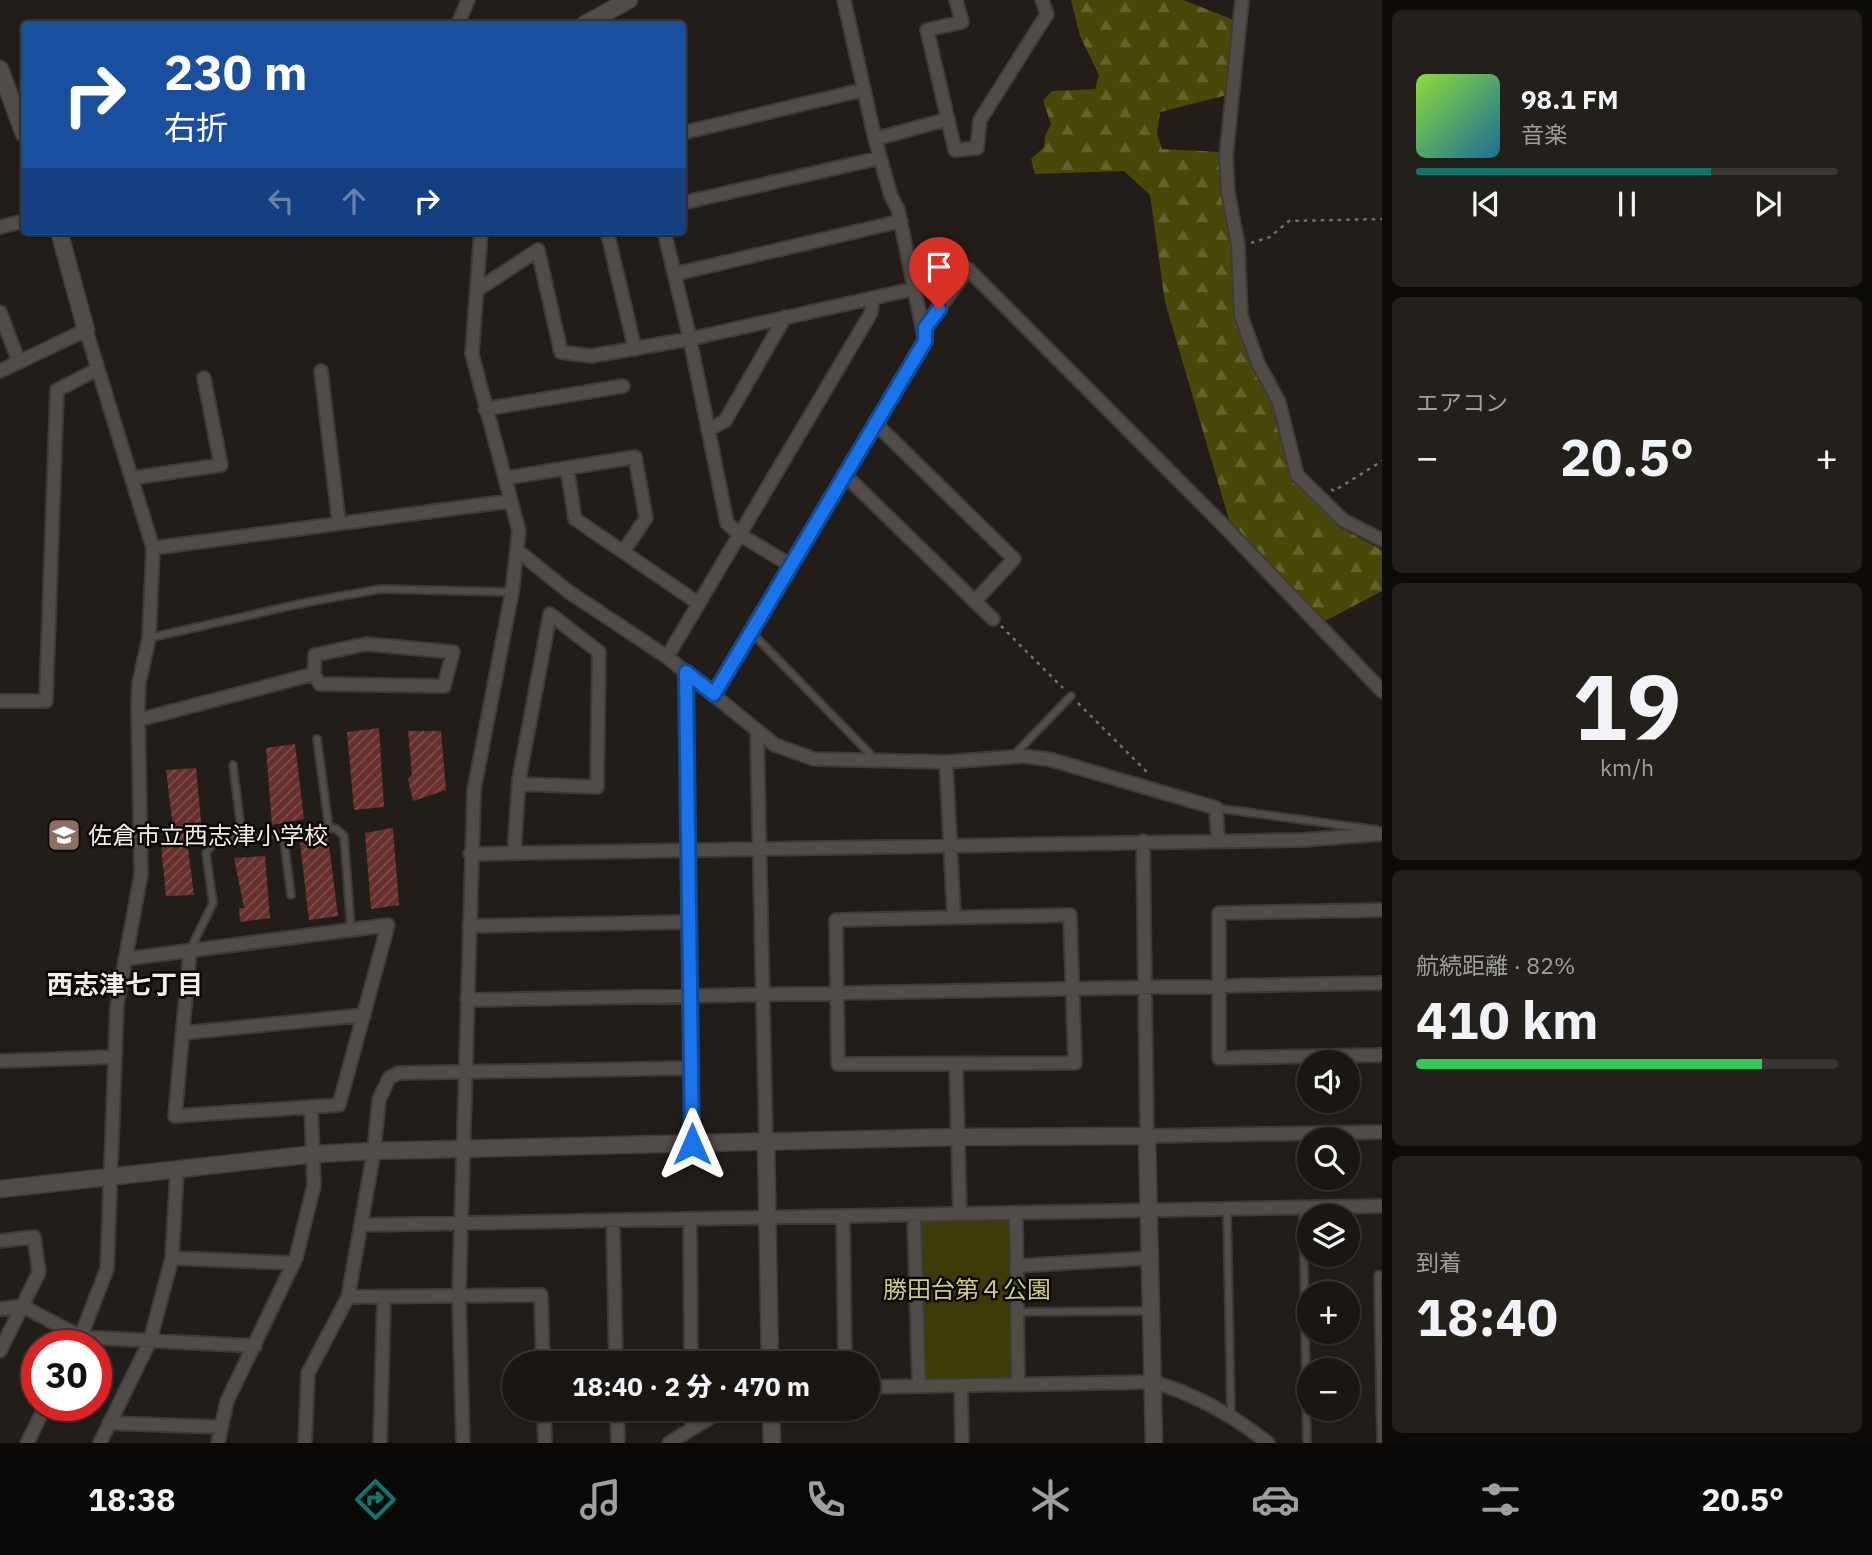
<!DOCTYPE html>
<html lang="ja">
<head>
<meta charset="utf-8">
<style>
  :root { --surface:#1a1612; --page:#231f1b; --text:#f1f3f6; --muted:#9f9f9f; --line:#383532; --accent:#0f766e }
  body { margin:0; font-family:"IBM Plex Sans","Noto Sans JP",sans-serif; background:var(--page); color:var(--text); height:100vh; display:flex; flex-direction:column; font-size:26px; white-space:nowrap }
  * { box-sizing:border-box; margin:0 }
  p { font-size:23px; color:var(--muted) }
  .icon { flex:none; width:38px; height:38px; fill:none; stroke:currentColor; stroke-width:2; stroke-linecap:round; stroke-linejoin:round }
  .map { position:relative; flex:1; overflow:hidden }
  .sheet { display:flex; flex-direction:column; gap:10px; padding:10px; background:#0e0c0a; width:490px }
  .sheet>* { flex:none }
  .top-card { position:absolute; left:21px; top:21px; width:665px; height:214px; border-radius:7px; box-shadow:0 2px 5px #0004,0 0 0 2px var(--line); background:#1a4fa0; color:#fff; overflow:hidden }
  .fabs { position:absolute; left:1297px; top:1050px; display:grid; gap:14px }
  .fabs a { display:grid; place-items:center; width:63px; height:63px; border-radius:50%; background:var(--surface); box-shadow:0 2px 5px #0004,0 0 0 2px var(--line); font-size:35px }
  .speed { position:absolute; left:21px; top:1330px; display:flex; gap:14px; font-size:35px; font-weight:700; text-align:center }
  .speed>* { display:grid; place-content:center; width:91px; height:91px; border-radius:50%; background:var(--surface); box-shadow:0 2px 5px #0004,0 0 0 2px var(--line); line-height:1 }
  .speed .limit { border:10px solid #d22; background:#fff; color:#111 }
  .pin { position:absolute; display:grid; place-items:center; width:60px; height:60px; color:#fff; margin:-72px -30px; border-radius:50% 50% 50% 0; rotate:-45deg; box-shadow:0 0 7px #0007 }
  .pin .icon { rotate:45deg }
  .me { position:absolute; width:77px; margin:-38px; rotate:0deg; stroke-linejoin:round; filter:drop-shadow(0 0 5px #0008) }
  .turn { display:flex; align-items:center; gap:24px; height:147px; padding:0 28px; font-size:32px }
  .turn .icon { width:91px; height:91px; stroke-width:2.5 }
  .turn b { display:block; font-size:49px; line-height:60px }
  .lanes { display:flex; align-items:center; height:66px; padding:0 28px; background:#0003; justify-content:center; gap:35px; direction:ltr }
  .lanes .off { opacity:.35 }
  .big { font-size:52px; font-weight:800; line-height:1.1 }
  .sheet .widget { flex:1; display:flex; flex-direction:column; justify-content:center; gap:10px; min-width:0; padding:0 24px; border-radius:10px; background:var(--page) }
  .sheet .dial { align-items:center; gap:0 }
  .dial b { font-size:91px; line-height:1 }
  .song { display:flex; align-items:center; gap:21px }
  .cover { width:84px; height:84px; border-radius:10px; background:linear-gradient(135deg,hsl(90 70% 55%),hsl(200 70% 35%)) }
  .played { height:7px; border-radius:4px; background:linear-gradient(90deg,var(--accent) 70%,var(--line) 70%) }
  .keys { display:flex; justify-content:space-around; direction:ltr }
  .heat { display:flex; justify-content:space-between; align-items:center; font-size:38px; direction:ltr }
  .charge { height:10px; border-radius:5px; background:linear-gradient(90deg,#34c759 82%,var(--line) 0) }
  .trip { position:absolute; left:502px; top:1351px; width:378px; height:70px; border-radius:35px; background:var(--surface); box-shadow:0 2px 5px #0004,0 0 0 2px var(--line); font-weight:800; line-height:70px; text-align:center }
  .tabs { display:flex; height:112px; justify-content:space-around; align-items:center; background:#0a0907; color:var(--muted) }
  .tabs .icon { width:49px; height:49px }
  .tabs .on { color:var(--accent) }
  .tabs b { font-size:32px; color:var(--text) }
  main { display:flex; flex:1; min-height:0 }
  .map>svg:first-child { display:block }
  .forest { fill:url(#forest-firs) }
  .green { fill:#3c3c08 }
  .building { fill:url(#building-hatch) }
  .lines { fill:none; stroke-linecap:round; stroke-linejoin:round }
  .service-casing { stroke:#3e3a37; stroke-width:10 }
  .minor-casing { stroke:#3e3a37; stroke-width:16 }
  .tertiary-casing { stroke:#3e3a37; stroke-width:19 }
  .path { stroke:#74706b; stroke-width:2.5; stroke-dasharray:3.5 5; stroke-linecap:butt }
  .service { stroke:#524c48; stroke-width:6 }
  .minor { stroke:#524c48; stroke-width:12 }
  .tertiary { stroke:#524c48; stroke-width:16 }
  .route-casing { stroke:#114b97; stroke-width:18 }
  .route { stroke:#1a73e8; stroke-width:12 }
  .labels { text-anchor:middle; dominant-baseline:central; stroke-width:5; stroke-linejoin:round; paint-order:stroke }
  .poi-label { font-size:24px; fill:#f2eeeb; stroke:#0a0706; text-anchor:start }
  .park-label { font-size:24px; fill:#ccce77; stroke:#0a0706 }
  .neighbourhood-label { font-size:26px; font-weight:bold; fill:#f2eeeb; stroke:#0a0706 }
</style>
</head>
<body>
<main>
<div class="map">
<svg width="1382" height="1443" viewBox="0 0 1382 1443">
  <defs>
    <pattern id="forest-firs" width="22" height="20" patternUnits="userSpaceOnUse" patternTransform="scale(1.75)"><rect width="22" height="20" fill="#484909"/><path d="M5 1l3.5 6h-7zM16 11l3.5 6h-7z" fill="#63642d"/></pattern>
    <pattern id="building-hatch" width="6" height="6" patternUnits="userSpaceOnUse" patternTransform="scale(1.75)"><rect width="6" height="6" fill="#672f2e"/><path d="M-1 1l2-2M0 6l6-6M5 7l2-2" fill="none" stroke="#7d4d4c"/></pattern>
  </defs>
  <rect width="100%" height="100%" fill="#221d18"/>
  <path class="forest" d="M1071,0h112l51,20 -7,75 -67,17 -3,22 5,15 59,3 -2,18 15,100 4,58 37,83 17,66 47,50 43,23v41l-57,30 -95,-98 -65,-221 -15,-107 -26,-24 -89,3 -4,-15 13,-12 1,-11 6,-12 -8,-24 9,-9 43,-2 4,-14 -19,-39z"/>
  <path class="green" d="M1016,1214l2,169 -99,3 -5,-170z"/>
  <path class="building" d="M379,728l5,79 -30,3 -7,-78z
    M408,731h33l5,59 -33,11 -5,-22 4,-4z
    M295,744l9,75 -32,6 -6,-77z
    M196,768l6,64 -16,1 8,62 -28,1 -5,-51 14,-1 -9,-74z
    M393,828l6,77 -28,4 -6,-76z
    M328,837l10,79 -29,4 -9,-77z
    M265,856l5,62 -30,4 -1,-14h5l-10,-50z"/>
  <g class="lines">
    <defs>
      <path id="service" d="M752,633l123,126
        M149,638l159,-36 73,-13 131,3
        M317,739l12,89
        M1014,755l57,-59
        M233,765l9,72
        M1216,808l161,22
        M283,833l8,62
        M190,950l23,-47 -7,-50 10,-13 119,-12 9,8 7,93
        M1303,1207l4,236
        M1227,1209l4,207
        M1017,1312l132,-1
        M1381,1443l-3,-168h4"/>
      <path id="minor" d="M956,0l6,22 -35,8 28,120 22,-2 3,-28 67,-106 -5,-14
        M1242,0l-16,157 2,35 10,53 3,71 17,47 21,39 18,73 46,45 39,20
        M458,24l10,-24
        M682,133l180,-43
        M875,139l73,-20
        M682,203l198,-45
        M0,227l24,-6
        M607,231l28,118
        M664,231l26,108 37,184 12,11 51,31
        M675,274l226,-53
        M477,290l61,-40 23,102 30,4 99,-17 223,-50
        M0,312l19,50
        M925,328l43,-59 258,259 156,163
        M0,371l86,-41 67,218 -4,90 -10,45 -1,22 3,169 -24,131 -10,264 -30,77
        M321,371l18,152
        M485,409l138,-23
        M875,423l139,136 -39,42
        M708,430l17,-9 60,-104
        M567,468l8,51 123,84
        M844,474l149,145
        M132,478l89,-13 -17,-87
        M506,478l129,-21 11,61 -23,34
        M153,548l358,-47
        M518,551l51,41 98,65 108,88 39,14 132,3 78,-6 28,4 164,48 2,32
        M667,657l204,-344 2,-15
        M686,672l6,472
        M714,694l211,-353 -27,-132 -7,-13 -16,-57 -31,-139
        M0,701h46l11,-311 39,-20
        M138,720l176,-46 6,10 124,2 9,-34 -87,-8 -51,11 -1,19
        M757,733l9,409
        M946,762l8,155
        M1143,841l4,295 235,-4
        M514,853l5,-74 31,-165 49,38 -2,135 -78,-3
        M470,854l832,-14 80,-6
        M1382,910l-163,3v145l163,-3
        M1070,915l5,148 -237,1 -2,-144z
        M469,926l220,-4
        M125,959l263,-34 -49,180 -164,11 15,-166
        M467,1000l915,-17
        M183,1033l181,-18
        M0,1061l114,-4
        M956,1064l4,150
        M1016,1214l2,169
        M843,1216l2,147
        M914,1216l5,170
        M690,1219l1,144
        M613,1220l3,143
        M361,1225l1021,-19
        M0,1241l34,-4 5,35 -39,79
        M172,1258l120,5
        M1016,1266l134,-8
        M348,1297l193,-2 2,68
        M0,1309l22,-3 59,31 174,9
        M961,1386l1,57
        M868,1387l285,-5c42,12 81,34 115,61
        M544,1409l1,34
        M617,1409l1,34
        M692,1409v19
        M109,1423l110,4
        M27,1443l19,-38
        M100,1443l50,-102 22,-83 5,-87
        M218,1443l9,-42 69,-143 18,-73 -3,-78
        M305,1443l3,-70 40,-76 26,-146 5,-51 10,-22 9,-5 294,-5
        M380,1443l4,-145
        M463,1443l-4,-147 15,-506 38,-198 7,-61 -47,-177 9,-123
        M669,1443l55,-34"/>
      <path id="tertiary" d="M585,24l44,-24
        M0,69l24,65
        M59,231l27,99
        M766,1142l4,221
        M0,1189l315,-35 59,-3 582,-14 191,-1 7,307
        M771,1409l1,34"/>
    </defs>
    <use href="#service" class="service-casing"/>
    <use href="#minor" class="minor-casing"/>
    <use href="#tertiary" class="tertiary-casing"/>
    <path class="path" d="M1251,243l19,-6 19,-16 93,-2
      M1331,489l3,2 48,-30
      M1001,626l62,62
      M1078,703l72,72"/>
    <use href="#service" class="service"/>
    <use href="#minor" class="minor"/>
    <use href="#tertiary" class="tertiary"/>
  </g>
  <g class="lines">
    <defs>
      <path id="route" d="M692,1144l-6,-472 28,22 211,-353v-13l14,-19"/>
    </defs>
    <use href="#route" class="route-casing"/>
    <use href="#route" class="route"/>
  </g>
  <defs>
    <symbol id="school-square" viewBox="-11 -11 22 22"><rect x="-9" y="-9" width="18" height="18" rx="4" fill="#8d6e63" stroke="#0a0706"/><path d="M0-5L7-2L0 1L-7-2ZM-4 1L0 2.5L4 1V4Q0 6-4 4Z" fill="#fff"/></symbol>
  </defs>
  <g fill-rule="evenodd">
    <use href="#school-square" x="45" y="816" width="38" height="38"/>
  </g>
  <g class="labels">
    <g class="poi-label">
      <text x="88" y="835">佐倉市立西志津小学校</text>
    </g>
    <g class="park-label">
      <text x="967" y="1289">勝田台第４公園</text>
    </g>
    <g class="neighbourhood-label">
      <text x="125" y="984">西志津七丁目</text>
    </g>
  </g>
</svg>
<div class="fabs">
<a><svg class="icon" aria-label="sound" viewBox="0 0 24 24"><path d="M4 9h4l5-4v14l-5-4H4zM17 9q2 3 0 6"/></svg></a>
<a><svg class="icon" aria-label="search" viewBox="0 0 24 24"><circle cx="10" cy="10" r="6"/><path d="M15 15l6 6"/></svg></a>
<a><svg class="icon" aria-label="layers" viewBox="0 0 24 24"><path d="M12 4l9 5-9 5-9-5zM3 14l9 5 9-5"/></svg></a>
<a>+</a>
<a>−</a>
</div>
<div class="speed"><div class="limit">30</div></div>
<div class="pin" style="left:939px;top:309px;background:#d93025"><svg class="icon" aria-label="arrive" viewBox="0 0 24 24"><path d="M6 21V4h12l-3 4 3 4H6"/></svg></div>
<svg class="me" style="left:692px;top:1144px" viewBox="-20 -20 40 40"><path d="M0-17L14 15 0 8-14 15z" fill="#1a73e8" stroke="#fff" stroke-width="4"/></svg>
<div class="trip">18:40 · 2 分 · 470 m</div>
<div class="top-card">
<div class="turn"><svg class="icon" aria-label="right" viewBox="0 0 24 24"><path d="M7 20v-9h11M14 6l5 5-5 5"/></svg><div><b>230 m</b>右折</div></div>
<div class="lanes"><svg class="icon off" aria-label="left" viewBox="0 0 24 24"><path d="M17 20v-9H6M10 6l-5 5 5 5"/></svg><svg class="icon off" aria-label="ahead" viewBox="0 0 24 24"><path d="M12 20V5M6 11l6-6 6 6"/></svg><svg class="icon" aria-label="right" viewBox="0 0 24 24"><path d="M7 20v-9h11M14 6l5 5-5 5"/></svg></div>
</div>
</div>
<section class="sheet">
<div class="widget">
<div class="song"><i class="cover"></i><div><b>98.1 FM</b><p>音楽</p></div></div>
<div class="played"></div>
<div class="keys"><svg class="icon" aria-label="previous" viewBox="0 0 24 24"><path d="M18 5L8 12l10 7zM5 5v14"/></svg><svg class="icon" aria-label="pause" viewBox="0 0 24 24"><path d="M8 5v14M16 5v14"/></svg><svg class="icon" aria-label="next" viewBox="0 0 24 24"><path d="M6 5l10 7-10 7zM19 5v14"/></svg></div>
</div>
<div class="widget"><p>エアコン</p>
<div class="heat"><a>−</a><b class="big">20.5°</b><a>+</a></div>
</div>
<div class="widget dial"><b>19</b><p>km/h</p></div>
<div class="widget"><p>航続距離 · 82%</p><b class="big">410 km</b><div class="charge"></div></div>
<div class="widget"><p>到着</p><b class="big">18:40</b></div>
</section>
</main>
<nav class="tabs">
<b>18:38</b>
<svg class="icon on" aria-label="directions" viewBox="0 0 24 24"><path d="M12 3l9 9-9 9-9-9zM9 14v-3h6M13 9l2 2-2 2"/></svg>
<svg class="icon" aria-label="music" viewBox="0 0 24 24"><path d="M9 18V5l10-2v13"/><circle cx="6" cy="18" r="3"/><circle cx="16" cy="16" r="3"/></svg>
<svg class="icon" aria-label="phone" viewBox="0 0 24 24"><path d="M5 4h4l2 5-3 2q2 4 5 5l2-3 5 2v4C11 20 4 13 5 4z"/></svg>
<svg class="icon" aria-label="climate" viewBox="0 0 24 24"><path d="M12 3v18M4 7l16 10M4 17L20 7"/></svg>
<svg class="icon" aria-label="car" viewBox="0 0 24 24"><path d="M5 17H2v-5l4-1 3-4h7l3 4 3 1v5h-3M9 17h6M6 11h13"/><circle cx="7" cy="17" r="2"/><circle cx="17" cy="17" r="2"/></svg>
<svg class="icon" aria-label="filters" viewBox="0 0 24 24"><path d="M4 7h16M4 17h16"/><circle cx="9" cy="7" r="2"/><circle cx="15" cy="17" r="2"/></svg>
<b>20.5°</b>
</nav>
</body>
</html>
